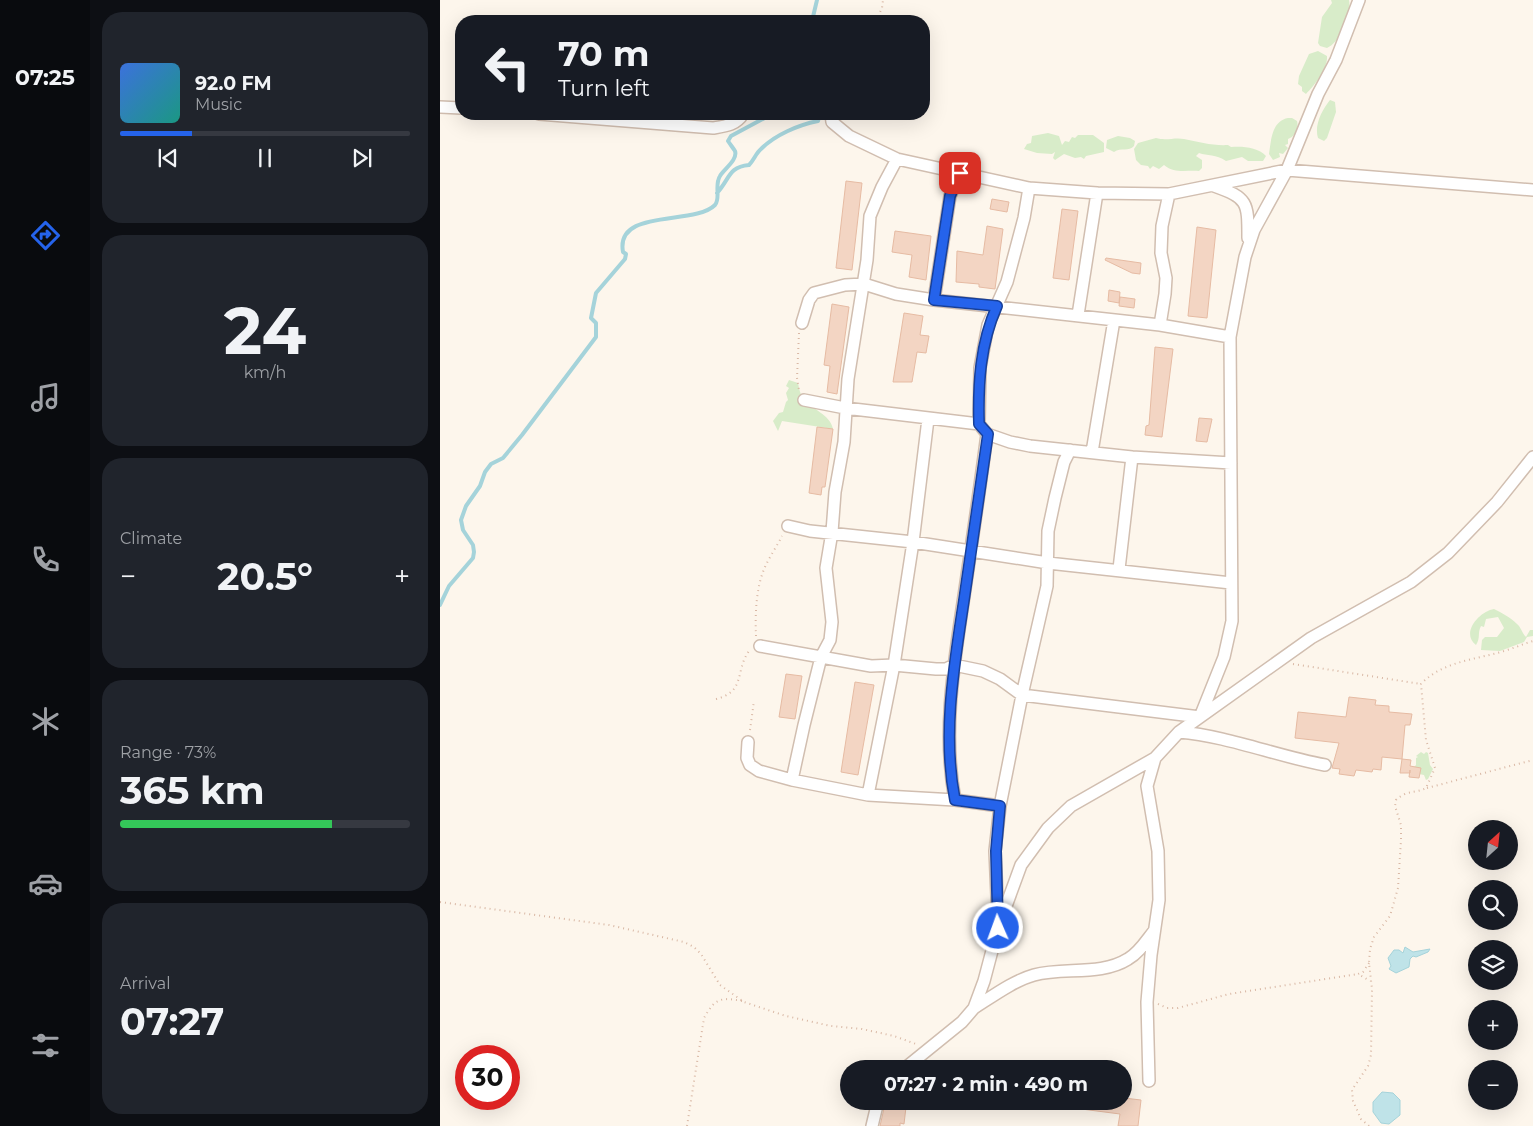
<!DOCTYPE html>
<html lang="en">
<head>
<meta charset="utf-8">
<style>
  :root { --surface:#171b24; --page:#20242c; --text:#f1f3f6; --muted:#9ea1a6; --line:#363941; --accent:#2563eb }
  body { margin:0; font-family:Montserrat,sans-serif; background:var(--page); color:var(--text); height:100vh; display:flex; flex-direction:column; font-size:19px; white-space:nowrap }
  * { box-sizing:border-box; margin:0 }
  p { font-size:16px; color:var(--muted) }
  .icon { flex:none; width:28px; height:28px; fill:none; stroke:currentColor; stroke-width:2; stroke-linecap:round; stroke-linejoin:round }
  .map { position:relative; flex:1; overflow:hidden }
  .sheet { display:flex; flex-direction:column; gap:12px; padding:12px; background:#0d0f14; width:350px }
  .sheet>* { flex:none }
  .hud { position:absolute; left:15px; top:15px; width:475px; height:105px; border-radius:20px; box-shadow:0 5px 20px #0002; background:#171b24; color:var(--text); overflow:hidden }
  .needle { width:32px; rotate:27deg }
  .fabs { position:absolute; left:1028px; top:820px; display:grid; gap:10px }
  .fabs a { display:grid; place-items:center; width:50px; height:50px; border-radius:50%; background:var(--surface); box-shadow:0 5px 20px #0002; font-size:25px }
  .speed { position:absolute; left:15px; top:1045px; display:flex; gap:10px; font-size:25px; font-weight:700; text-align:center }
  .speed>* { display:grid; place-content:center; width:65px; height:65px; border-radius:50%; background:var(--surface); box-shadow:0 5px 20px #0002; line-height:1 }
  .speed .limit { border:8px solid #d22; background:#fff; color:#111 }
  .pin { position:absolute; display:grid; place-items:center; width:42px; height:42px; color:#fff; margin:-21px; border-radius:10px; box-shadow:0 2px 8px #0006 }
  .me { position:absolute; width:55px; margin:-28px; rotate:358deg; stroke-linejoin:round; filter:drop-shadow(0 0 4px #0008) }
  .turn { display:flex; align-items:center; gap:18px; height:105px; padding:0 20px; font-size:22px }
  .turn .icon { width:65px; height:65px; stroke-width:2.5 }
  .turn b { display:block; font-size:35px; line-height:42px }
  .big { font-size:38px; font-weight:700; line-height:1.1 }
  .sheet .tile { flex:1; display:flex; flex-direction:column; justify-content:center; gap:8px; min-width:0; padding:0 18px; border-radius:20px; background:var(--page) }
  .sheet .dial { align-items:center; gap:0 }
  .dial b { font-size:65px; line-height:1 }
  .song { display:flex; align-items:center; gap:15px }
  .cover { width:60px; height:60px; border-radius:8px; background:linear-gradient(135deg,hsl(220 70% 55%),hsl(170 70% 35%)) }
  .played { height:5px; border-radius:2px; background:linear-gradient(90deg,var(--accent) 25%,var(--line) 25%) }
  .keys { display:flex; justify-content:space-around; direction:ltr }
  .heat { display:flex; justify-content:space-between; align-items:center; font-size:28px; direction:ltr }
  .charge { height:8px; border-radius:4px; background:linear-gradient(90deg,#34c759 73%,var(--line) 0) }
  .trip { position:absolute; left:400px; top:1060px; width:292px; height:50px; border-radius:25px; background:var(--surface); box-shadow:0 5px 20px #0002; font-weight:700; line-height:50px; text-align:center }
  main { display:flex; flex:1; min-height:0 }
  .tabs { display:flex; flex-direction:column; width:90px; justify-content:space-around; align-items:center; background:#090b0e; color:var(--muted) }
  .tabs .icon { width:35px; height:35px }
  .tabs .selected { color:var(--accent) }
  .tabs b { font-size:22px; color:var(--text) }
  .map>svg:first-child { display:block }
  .green { fill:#d8ecc9 }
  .water { fill:#bfe3e8; stroke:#a5d3da }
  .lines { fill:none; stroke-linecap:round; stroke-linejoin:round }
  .stream { stroke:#a5d3da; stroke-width:4 }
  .building { fill:#f3d5c3; stroke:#e6bba3 }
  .street-casing { stroke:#d1beb0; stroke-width:14 }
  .path { stroke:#d9b8a5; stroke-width:2; stroke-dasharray:1 4; stroke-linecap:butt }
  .street { stroke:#fff; stroke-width:11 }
  .route-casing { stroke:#184099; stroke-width:12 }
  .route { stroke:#2563eb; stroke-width:9 }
</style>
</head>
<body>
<main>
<nav class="tabs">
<b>07:25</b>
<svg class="icon selected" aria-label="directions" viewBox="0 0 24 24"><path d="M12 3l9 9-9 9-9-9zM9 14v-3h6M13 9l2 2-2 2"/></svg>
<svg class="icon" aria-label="music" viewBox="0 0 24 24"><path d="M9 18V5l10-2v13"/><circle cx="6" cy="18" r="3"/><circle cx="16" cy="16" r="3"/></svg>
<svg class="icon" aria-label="phone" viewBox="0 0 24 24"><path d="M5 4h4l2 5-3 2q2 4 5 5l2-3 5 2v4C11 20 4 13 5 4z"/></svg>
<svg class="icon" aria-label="climate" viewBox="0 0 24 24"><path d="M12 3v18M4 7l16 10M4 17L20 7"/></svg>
<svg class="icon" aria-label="car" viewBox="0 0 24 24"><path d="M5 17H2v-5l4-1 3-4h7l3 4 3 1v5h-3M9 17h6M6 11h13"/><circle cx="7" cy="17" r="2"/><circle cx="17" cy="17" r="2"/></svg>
<svg class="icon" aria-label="filters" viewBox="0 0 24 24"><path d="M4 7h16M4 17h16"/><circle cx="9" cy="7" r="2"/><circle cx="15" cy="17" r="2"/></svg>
</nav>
<section class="sheet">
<div class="tile">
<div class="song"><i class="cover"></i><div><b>92.0 FM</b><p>Music</p></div></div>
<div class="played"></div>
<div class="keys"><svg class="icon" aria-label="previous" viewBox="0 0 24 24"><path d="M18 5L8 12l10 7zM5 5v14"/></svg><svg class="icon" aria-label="pause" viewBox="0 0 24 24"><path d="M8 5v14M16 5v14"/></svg><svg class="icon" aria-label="next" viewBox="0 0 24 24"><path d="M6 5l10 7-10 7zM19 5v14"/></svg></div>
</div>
<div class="tile dial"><b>24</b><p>km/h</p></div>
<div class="tile"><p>Climate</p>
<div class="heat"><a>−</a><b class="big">20.5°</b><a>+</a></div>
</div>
<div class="tile"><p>Range · 73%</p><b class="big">365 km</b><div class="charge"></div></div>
<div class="tile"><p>Arrival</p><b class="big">07:27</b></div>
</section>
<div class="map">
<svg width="1093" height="1126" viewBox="0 0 1093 1126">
  <rect width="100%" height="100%" fill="#fdf6ec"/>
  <path class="green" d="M891,0h18c3,15 -9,43 -22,48l-7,-2 -2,-3 4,-26 10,-14z
    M878,51l9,5c1,13 -13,30 -21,38l-4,-3v-4l-4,-3 1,-8 10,-22z
    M890,100l5,2 1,10 -9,26 -3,3 -6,-3c-4,-13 4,-28 12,-38z
    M848,118h4l5,3c2,7 -2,16 -9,18v5l-3,1 3,3 -5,6 -4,-1 1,4 -7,3 -4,-6c2,-14 3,-33 19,-36z
    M608,133l11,3 3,9 3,-4 4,1 3,-5 3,1 3,-3h15l11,8v9l-18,4 -2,3 -3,-2 -6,1 -11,-4 -9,6 -2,-2 2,-6 -3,2 -15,-1 -13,-4 3,-5 4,-1 1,-7z
    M678,136l12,2 5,3 -1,5c-5,6 -13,1 -20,6l-8,-4 1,-8z
    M716,138c10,3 19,-1 28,1 14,3 30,7 44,6l3,2c11,-1 27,0 35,9l-3,5h-15l-6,-4 -16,4c-10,-7 -19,-5 -27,-8l-3,3 6,4v8l-3,3c-13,-1 -24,3 -35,-6l-5,4 -6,-3 -3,3 -2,-3 -7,-1 -5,-5 -2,-11 4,-6z
    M349,380l9,3c1,5 2,11 5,15 9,12 27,16 30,31l-51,-8 -4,10 -5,-10 6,-8 4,-1 3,-10 2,-2 -2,-7 3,-5 -3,-2z
    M1054,609c8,4 16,8 23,15 4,3 5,9 9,13l4,-7h3v6l-6,1 -3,5 -24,9 -19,-1 1,-10 3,-3h12l7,-9 -6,-11 -12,2 -2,8 -3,-1c-4,8 0,11 -5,19 -16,-12 4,-34 18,-36z
    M981,752l3,2 2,-2 2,1 2,12 3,4 -5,10 -2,1 -2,-5 -5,-1 1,-5 -6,-2 2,-2v-7l2,-1 -2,-1z"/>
  <path class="water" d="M965,947l8,5 17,-3 -2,3 -12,5 -3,-1 -3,3 -1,8 -13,6 -7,-4 2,-3 -3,-8 6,-8h5l4,3z
    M942,1092l11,1 7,7v15l-11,9 -8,-1 -8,-11v-10z"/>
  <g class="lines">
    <path class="stream" d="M372,21l5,-21
      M277,193c13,-14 11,-26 32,-28 5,-5 7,-12 12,-16 14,-14 37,-24 57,-28l2,-7
      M0,605l9,-19 24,-28 1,-6 -1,-7 -10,-15 -2,-10 5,-14 14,-20 5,-14 6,-8 12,-6 19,-23 74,-98v-14l-5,-5 5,-25 29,-34 1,-5 -3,-2c-8,-44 71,-26 92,-47 6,-7 -1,-20 5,-29 4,-7 18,-16 15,-25 -2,-3 -5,-7 -7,-10l3,-5 41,-22"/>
  </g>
  <path class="building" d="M406,181l16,2 -10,87 -16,-2z
    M552,199l17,3 -2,10 -17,-3z
    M622,209l16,2 -9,69 -16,-2z
    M547,226l16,3 -8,60 -16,-2v-3l-23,-2 1,-31 26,4z
    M757,227l19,3 -9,88 -19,-2z
    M455,231l36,5 -5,44 -17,-3 3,-22 -20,-3z
    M666,258l35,5 -1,11 -8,-1 -27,-13z
    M669,290l11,2 -1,11 -11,-2z
    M680,297l15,2 -1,9 -15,-2z
    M392,304l17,3 -12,87 -10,-2 3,-26 -6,-1z
    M464,313l19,3 -3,19 9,1 -3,17 -9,-1 -5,30h-19z
    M715,347l18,2 -11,88 -17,-2 1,-9 3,-1z
    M759,418l13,1 -5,23 -11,-1z
    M377,427l16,2 -8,58h-3l-1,8 -12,-2z
    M346,674l16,2 -7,43 -16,-2z
    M415,682l19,3 -16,90 -17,-3z
    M909,697l27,3 -1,5 14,1v6l23,2 -2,11h-5l-3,34 -20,-2 -1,13 -8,-1 -1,3 -16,-2 -2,6 -15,-2 1,-5 -8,-1 7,-25 -44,-5 3,-26 48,5z
    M962,759l9,1 -1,6 11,2 -2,10 -10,-1 1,-7v3h-10z
    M684,1098l17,2 -3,26h-20l2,-12 -54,-7 1,-6h57z
    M445,1104l21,3 -2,17 -4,-1v3h-20z"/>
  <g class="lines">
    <defs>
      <path id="street" d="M0,107l21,1
        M99,114l174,14c13,-2 23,-3 30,-14
        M391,114l1,8 17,14 48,23 132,29 68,5 72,1 118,-24 246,20
        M774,186c34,12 34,16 34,52
        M494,300l16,-104 10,-23
        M638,315l19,-122
        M362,323l7,-23 5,-7 31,-8 19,-1 32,10 38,6 226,25 70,12
        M720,325l5,-31 1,-16 -5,-25 1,-27 7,-32
        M364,400l41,8 134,16 8,10 23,8 20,4 102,11 99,6
        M539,424l1,-56 8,-43 19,-43 17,-64 5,-30
        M652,452l22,-132
        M348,526l22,5 103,11 135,21 183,20
        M679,569l13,-112
        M320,646l111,20 23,-1 42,4h10l8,-4 29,6 17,8 22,16 178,22 111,-79 100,-56 37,-29 49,-51 36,-45
        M739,732c49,4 97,24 146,33
        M308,742l-1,16 3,7 9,6 33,9 76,15 87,5 45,6 -5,45 3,69
        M352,780l12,-55 17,-68 9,-17 2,-18 -6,-54 6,-36 3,-40 9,-50 4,-63 19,-119 3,-44 12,-29 15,-28
        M428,795l26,-130 19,-123 15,-123
        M515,800c-13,-68 -1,-137 9,-204 8,-54 16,-108 23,-162
        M560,806l22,-111 25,-109 1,-55 7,-33 9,-36 6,-12
        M534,1008c19,-12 39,-27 60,-33 30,-8 67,1 94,-16 11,-6 18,-18 26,-28
        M464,1069l58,-47 12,-14 10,-27 14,-53 23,-63 27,-37 23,-22 84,-48 24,-26 21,-15 24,-60 8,-36 -2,-284 15,-80 9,-27 33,-60 31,-76 18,-34 23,-60
        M709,1081l-2,-79 4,-47 8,-55 -1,-49 -11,-65 8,-28
        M432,1126l6,-25"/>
    </defs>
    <use href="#street" class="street-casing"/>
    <path class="path" d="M436,21l6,-13 1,-8
      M359,333l-2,45 2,12
      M316,636c-1,-22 0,-49 9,-69 5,-11 12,-21 17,-31
      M853,664l128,20
      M276,699c30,-7 19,-29 33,-48
      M310,730l4,-29
      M987,788l106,-28
      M0,902l169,23 75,17 10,5 7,7 19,31 24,17 42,14 45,10 31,3 32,7 22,8
      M929,963l-6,9 -5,2 12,7
      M718,1004l9,4h11l51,-14 129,-20
      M247,1126l17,-108c11,-20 17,-21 38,-17
      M929,1126l-8,-7 -8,-18 -1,-11 16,-24 3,-11 1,-66 -3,-26 1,-14 4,-12 16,-21 8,-28 3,-48v-15l-6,-19 1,-6c12,-11 19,-6 30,-12l9,-20 -9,-28 -5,-56c22,-23 54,-24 83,-33 10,-3 19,-7 29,-10"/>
    <use href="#street" class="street"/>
  </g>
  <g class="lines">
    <defs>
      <path id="route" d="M520,173l-10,23 -16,104 63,6c-17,38 -19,78 -18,118l9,10c-8,55 -16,110 -24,166 -10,66 -22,134 -9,200l45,6 -4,45 2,77"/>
    </defs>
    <use href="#route" class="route-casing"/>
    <use href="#route" class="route"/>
  </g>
</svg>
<div class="fabs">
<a><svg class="needle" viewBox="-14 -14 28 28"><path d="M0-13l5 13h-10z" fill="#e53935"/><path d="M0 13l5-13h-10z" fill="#9ea1a6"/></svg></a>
<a><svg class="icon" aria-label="search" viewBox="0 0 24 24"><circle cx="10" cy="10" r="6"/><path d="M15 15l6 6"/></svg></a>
<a><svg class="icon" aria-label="layers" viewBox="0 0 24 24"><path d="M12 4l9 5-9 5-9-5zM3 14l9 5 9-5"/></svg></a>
<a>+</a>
<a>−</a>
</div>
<div class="speed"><div class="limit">30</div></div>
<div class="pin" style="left:520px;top:173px;background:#d93025"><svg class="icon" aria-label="arrive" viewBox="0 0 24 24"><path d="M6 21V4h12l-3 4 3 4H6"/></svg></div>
<svg class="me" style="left:558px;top:928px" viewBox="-20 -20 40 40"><circle r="17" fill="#2563eb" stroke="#fff" stroke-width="3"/><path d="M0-11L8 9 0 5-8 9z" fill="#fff"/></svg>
<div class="trip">07:27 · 2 min · 490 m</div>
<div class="hud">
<div class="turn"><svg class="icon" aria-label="left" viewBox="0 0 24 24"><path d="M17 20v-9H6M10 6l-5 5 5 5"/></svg><div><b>70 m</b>Turn left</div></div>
</div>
</div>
</main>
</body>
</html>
